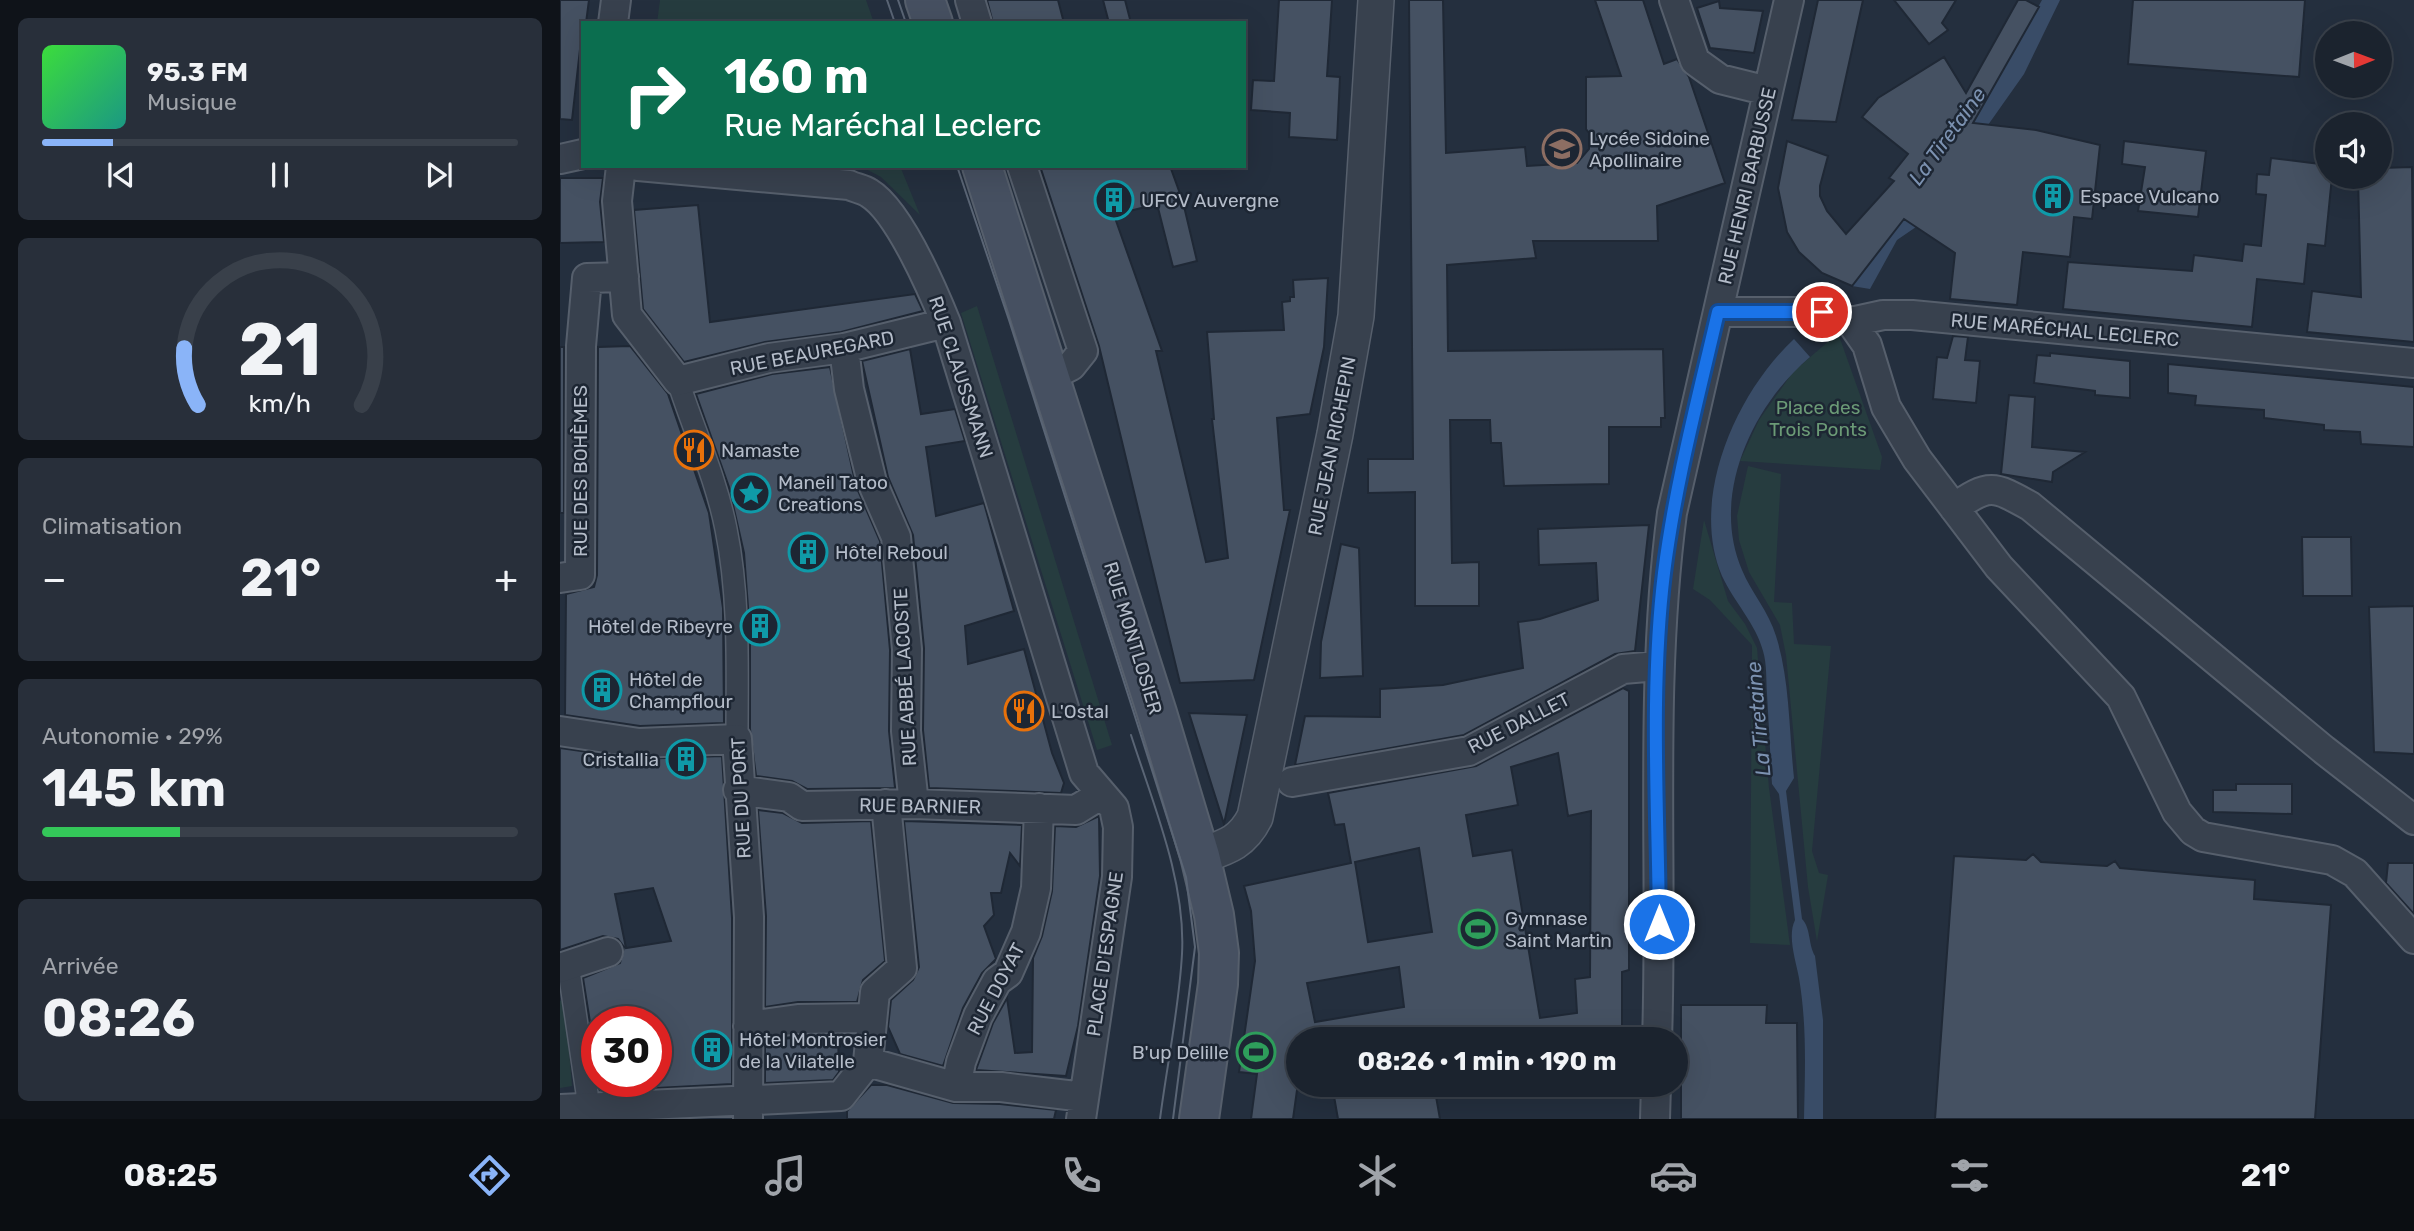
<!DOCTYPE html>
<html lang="fr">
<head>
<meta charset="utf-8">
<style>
  :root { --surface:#1b232e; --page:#282f3a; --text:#f1f3f6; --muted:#a0a4aa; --line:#39404a; --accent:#8ab4f8 }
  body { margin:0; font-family:Rubik,sans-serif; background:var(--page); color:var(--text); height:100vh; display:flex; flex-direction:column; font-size:26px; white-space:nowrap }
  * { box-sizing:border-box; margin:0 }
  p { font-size:23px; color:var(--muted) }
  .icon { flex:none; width:38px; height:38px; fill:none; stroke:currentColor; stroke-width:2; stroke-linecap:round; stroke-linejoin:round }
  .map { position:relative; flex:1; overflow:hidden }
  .sheet { display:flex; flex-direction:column; gap:18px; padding:18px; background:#0f1319; width:560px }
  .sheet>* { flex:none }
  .banner { position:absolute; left:21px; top:21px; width:665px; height:147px; border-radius:0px; box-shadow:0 7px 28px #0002,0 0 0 2px var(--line); background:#0b6e4f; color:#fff; overflow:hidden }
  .needle { width:46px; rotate:89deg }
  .fabs { position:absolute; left:1755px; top:21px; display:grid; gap:14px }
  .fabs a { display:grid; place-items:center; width:77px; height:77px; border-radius:50%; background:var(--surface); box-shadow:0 7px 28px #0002,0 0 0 2px var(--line); font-size:35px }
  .speed { position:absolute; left:21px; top:1006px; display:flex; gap:14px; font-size:35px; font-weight:700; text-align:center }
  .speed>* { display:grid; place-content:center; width:91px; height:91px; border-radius:50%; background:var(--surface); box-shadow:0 7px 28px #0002,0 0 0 2px var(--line); line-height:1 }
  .speed .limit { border:10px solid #d22; background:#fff; color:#111 }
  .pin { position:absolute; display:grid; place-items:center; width:60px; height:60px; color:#fff; margin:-30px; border:4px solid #fff; border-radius:50%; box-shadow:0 2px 7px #0007 }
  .me { position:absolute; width:77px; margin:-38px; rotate:0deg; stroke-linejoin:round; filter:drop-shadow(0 0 5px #0008) }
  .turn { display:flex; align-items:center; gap:24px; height:147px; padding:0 28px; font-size:32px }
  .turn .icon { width:91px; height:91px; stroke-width:2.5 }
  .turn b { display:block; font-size:49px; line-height:60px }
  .big { font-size:52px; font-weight:700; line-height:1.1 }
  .sheet .widget { flex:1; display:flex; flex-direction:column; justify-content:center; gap:10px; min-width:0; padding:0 24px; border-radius:10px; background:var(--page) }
  .sheet .dial { align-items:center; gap:0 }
  .dial svg { height:182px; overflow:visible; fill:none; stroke:var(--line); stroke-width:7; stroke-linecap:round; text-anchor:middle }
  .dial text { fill:var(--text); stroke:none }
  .song { display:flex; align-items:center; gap:21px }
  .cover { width:84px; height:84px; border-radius:10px; background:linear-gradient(135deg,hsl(120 70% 55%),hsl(170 70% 35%)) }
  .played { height:7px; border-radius:4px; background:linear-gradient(90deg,var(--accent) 15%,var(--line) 15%) }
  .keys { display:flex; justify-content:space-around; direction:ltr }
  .heat { display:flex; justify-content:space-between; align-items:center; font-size:38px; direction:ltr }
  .charge { height:10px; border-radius:5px; background:linear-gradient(90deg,#34c759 29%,var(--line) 0) }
  .trip { position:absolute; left:726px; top:1027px; width:402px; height:70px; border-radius:35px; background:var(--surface); box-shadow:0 7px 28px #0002,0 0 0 2px var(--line); font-weight:700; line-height:70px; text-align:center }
  .menu { display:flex; height:112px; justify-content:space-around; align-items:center; background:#0b0e12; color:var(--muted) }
  .menu .icon { width:49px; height:49px }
  .menu .active { color:var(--accent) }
  .menu b { font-size:32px; color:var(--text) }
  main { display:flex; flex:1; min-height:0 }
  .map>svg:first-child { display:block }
  .green { fill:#263c3f }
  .water { fill:#394c67 }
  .building { fill:#455162; stroke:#1f2835; stroke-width:2; fill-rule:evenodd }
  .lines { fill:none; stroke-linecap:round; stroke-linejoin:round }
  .pedestrian-casing { stroke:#565f6c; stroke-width:24 }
  .minor-casing { stroke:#565f6c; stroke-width:32 }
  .tertiary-casing { stroke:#565f6c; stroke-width:38 }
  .secondary-casing { stroke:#565f6c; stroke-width:42 }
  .pedestrian { stroke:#38414e; stroke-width:21 }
  .minor { stroke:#38414e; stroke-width:28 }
  .tertiary { stroke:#38414e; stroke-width:35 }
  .secondary { stroke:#465061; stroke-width:38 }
  .tram { stroke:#5a6575; stroke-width:2 }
  .route-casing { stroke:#114b97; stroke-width:18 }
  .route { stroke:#1a73e8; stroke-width:12 }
  .labels { text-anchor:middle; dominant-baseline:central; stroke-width:5; stroke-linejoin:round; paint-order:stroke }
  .poi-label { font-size:19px; fill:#b4bcc9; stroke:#1d2633; text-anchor:start }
  .street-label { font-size:19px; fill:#b4bcc9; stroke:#1d2633 }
  .park-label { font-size:19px; fill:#6b9a76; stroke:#1d2633 }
  .water-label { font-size:21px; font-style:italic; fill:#7c92b1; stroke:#1d2633 }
</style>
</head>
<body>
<main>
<section class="sheet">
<div class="widget">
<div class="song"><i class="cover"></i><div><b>95.3 FM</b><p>Musique</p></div></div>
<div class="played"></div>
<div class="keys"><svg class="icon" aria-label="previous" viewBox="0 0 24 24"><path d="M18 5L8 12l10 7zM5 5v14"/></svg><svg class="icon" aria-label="pause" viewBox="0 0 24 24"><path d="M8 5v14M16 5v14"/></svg><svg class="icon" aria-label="next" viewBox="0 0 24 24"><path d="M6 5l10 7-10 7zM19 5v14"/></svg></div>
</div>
<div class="widget dial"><svg viewBox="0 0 100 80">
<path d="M14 69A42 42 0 1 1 86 69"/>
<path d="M14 69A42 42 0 0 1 8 44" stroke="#8ab4f8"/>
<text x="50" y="56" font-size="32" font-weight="700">21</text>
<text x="50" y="72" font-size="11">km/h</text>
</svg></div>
<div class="widget"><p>Climatisation</p>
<div class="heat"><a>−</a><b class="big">21°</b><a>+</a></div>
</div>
<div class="widget"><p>Autonomie · 29%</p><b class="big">145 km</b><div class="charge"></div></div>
<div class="widget"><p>Arrivée</p><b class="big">08:26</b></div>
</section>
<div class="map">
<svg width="1854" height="1119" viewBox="0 0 1854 1119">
  <rect width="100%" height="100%" fill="#242f3e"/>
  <path class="green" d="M100,0h206l8,23h-217z
    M300,166h40l20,49 -39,-38z
    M417,306l135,439 -15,5 -136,-437z
    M1278,333l44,124 -2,13 -140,-9 19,-41 34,-48z
    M1188,466l33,8 -7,128 18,1 2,41 37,2 -19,205 7,22 9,2 -11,66 -9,-54 -22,-232 -6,-30 -31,-53 -10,-32 -2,-24z
    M1144,520l24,81 17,23 12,24 12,140 21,157 -40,-2 2,-298 -42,-45 -17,-11z
    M5,999l7,87 -12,2v-87z"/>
  <path class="water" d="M1482,0h18l-36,74 -108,153 -19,13 -27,49 -18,-3 33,-42 16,-33 77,-96z
    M1234,339l16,18c-58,49 -100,139 -68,213 9,22 27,42 34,66 14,44 13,96 18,142l-8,13 16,128c9,9 6,25 13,37l8,64v99h-19c1,-48 3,-94 -5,-141 -3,-17 -12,-42 -4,-58l-16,-126 -7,-10c-2,-30 -3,-60 -5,-90 -1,-14 0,-30 -4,-43 -7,-27 -29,-49 -41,-75 -33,-77 14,-183 72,-237z"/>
  <path class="building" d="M0,0h29l-3,23h-3l-11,97 -12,-1z
    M427,0h71l6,23h-71z
    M543,0h22l6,23h-22z
    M719,0h53l-5,76 13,1 -3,63 -48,-3 1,-24 -39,-3 2,-30 21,1z
    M849,0h34l3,153 79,-6 2,19 50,-3 12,-14v-16l-3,-4v-52l35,-1 -26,-76h48l21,64 13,-5 12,18 36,106 -68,23 1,35h-125l3,17 -89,7 1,86 215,-2 2,69h-4v9h-52v57l-105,2 -3,-43h-10l-1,-23h-40l2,143 27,-1v44h-64v-114l-47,1v-34h45z
    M1258,0h45l-27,122 -44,-2z
    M1334,0h62l-14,23 6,7 -19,14z
    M1458,0h8l13,7 -66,116 63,7 64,15 -8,74 -18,-2 -4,40 -47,-5 -6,53 -67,-6 5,-46 -51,-34 -52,67 -30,-13 -23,-21 -12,-20 -9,-44 9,-47 41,15 -8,30v10l7,15 19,23 48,-53 -5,-3 19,-24 -46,-37 16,-19 66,-41 22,36z
    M1573,0h172l-6,77 -171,-13z
    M1159,1l1,7 43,3 -9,42 -44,-5 -13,-40z
    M1564,141l82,10 -8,66 -60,-6 7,-44 -23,-3z
    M1711,158l57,7v12h4l-7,69 -17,-2 -4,40 -47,-5 -5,48 -189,-18 5,-47 124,9 2,-16 48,6 2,-17 17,2 5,-51 -10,-1 1,-20 12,1z
    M480,166h130l13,36 14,59 -24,6 -16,-63 -43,11 48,136h-6l50,211 22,-4 -16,-139h2l-7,-87 77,-2 -2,-28 8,-1v-4h4l-1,-17 35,-2 -4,69 -14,67 -33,4 7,92h6l-36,170 -74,3 -81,-337z
    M1852,167l2,175 -107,-10 5,-41 49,6 -3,-120h22v-9z
    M0,178h43l-3,24 4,40 -44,1z
    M138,205l12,117 205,-28 8,17 -82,21 -76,10 -81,20 -41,-53 -9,-99z
    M1393,336l15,1 -3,23 15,1 -4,42 -43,-4 4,-42 10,1z
    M70,346l38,48 41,119 14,95 1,115 -84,3 -75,-11 1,-121 28,-7 3,-12 1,-228z
    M0,347h4v166h-4z
    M350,349l11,65 34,-5 10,32 -39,6 10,69 48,-13 30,108 -49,15 3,38 56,-15 28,104 12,30 -3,10 -132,-5 -6,-58 1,-82 -11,-113 -25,-58 -26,-116z
    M1490,353l80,8v37l-35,-3v-4l-61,-8 3,-28 13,1z
    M1608,364l246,23v60l-53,-3 -1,-12 -36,-2v-5l-60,-7v-8l-69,-5 1,-9 -28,-3z
    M270,367l26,119 24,55 10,109 -1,81 6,57 -88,1 -15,-8 -36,-5 -6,-47v-95l-6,-81 -15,-66 -33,-93 76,-20z
    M1449,395l26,2 -3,50 53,5 -32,20 -1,10 -51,-8z
    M1089,525l-14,126 -20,3 -151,81 -169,30 10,-49 75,1v-28l63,-4 80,-17 -5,-46 22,-3 58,-19 -2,-37 -57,2 -1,-36z
    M1742,537h49l1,59h-49z
    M781,544l18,4 4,128 -43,2 1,-36z
    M1854,606v148l-40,-2 -5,-145z
    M1063,688l6,3v279l-7,2v68h-324v43l-5,36h-42l6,-45 -18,-2 16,-111 -4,-50 -7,-25 107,-23 -7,-39 -9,1 -7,-32 148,-27zM998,753l10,63 23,-5 -1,166 -15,2 2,34 -37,5 -28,-168 -39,6 -7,-41 52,-10 -7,-38zM859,848l13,84 -64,10 -13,-80zM839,967l5,40 -89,15 -8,-39z
    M629,713l58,2 -23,109 -13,-41z
    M0,748l77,11 85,-3 10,162v166l-132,7 -1,-9h57v-60h-66l-7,-44 37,-15 4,-16 -6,-8 -15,-3 -43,14zM93,888l18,53 -45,7 -11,-54z
    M1676,784h56v30l-79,-2v-22h23z
    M198,810l25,3 19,10 69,-2 14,140 -22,19 -6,22h-59l-33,5 1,-91z
    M539,816l1,60 -22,150 -12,50 -90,-6 17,-47 14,-25 8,55 17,-1 1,-94 9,-22 10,-45 3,-65 21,1z
    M344,821l118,4 -2,41 -10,-13 -9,40h-10l3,22 -10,11 12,33 -14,14 -19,35 -20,58 -43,-12 -12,-27 3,-27 22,-20 6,-13z
    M1473,854l8,8 66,4 8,-5 5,7 135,12 -1,19 77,6 -16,214h-380l19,-263 72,4z
    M1828,863h26v51l-28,-31z
    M1121,1005h86l-1,18h31l1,96h-117z
    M278,1035l1,37 -6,8 -68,3v-43z
    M311,1085h16l66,18 47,1 56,6 -2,9h-207v-8z
    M772,1085h102l6,34h-102z"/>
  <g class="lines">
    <defs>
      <path id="pedestrian" d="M118,381c16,50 38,97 48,148 14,69 11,141 11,210
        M8,964l19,129 -2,15"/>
      <path id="minor" d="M410,0l7,23
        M1114,0l21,61 25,18 48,12
        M53,23l3,-23
        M0,159l23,-5
        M61,166l-4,35 10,114 51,66 91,-23 75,-10 102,-25
        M78,166l211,19c6,3 14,4 20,8 30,18 64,98 77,130l138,450 30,35 4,19 -1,50 -36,242
        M462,166l61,185 -12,15 -20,10
        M1158,312h104l29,10 16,23 19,62 31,52 82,108 122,130 56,115 16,19 10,6 129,23 23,13 59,66
        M1291,322l32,-7h29l502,48
        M284,348l5,41 23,93 24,55 11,112 -1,82 8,73
        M1394,508c35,-25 40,-22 76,-2l294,244 90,70
        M0,578l20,-3 1,-229 6,-68 37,-1
        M0,731l79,12 98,-4 12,178 -1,202
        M732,782l177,-31 154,-82 35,-3
        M178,790l51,7 13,9 112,-2 162,6 26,-16
        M0,968l48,-16
        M188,1026l50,-7 72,-1
        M1097,1040c6,-176 -8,-352 15,-527l117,-513
        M308,1062l7,-70 27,-24 -16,-164
        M308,1062l88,25h45l83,10
        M396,1087l5,-25 17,-46 19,-35 11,-8 18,-41 10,-44 3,-80
        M0,1109l281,-13 27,-34
        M1095,1119l1,-34"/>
      <path id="tertiary" d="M640,856c26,-9 42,-13 55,-39l80,-383 21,-118 20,-316"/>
      <path id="secondary" d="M365,0l8,23
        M422,166l175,547 43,143 14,59 5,38 -1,31 -19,135"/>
    </defs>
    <use href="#pedestrian" class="pedestrian-casing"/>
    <use href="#minor" class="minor-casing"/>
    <use href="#tertiary" class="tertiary-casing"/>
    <use href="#secondary" class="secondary-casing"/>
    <use href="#pedestrian" class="pedestrian"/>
    <use href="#minor" class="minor"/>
    <use href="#tertiary" class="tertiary"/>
    <use href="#secondary" class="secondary"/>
    <path class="tram" d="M327,0l8,23
      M338,0l8,23
      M397,166l52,154 177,557 9,70 -22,172
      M571,735c22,69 55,146 51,219 -3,55 -15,110 -22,165"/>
  </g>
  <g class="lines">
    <defs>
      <path id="route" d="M1099,924c-1,-116 -9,-236 5,-351 11,-88 34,-175 54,-261h104"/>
    </defs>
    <use href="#route" class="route-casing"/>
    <use href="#route" class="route"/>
  </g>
  <defs>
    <symbol id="school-ring" viewBox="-11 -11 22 22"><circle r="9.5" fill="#1d2633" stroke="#8d6e63" stroke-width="1.5"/><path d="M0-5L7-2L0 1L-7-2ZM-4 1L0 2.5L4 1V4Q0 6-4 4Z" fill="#8d6e63"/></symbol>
    <symbol id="building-ring" viewBox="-11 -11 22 22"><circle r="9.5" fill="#1d2633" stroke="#0f9aa8" stroke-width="1.5"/><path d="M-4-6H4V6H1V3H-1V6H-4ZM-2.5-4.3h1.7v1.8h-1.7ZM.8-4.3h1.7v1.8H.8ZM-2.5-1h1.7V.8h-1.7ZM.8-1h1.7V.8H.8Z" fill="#0f9aa8"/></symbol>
    <symbol id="restaurant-ring" viewBox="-11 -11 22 22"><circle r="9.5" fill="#1d2633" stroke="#e8710a" stroke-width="1.5"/><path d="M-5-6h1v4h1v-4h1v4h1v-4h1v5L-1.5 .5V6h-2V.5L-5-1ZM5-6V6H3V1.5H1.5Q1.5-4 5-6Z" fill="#e8710a"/></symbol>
    <symbol id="sight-ring" viewBox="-11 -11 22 22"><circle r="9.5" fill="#1d2633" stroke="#0f9aa8" stroke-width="1.5"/><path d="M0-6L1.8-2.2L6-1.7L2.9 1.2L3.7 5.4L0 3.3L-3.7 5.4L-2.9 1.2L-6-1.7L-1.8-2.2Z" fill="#0f9aa8"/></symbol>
    <symbol id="stadium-ring" viewBox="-11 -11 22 22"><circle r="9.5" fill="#1d2633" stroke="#2e9e5b" stroke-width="1.5"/><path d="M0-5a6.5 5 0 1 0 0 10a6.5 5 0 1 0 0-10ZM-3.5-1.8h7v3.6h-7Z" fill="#2e9e5b"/></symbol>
  </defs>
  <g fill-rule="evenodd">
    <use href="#school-ring" x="980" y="127" width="44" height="44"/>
    <use href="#building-ring" x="1471" y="174" width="44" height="44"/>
    <use href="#building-ring" x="532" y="178" width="44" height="44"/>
    <use href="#restaurant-ring" x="112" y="428" width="44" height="44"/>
    <use href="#sight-ring" x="169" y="471" width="44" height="44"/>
    <use href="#building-ring" x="226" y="530" width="44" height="44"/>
    <use href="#building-ring" x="178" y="604" width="44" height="44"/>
    <use href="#building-ring" x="20" y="668" width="44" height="44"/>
    <use href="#restaurant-ring" x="442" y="689" width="44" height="44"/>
    <use href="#building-ring" x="104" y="737" width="44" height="44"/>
    <use href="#stadium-ring" x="896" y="907" width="44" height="44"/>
    <use href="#building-ring" x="130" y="1028" width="44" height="44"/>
    <use href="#stadium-ring" x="674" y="1030" width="44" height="44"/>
  </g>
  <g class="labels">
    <g class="poi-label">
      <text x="1029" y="138">Lycée Sidoine<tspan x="1029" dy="22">Apollinaire</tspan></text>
      <text x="1520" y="196">Espace Vulcano</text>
      <text x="581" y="200">UFCV Auvergne</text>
      <text x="161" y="450">Namaste</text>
      <text x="218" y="482">Maneil Tatoo<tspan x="218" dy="22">Creations</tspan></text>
      <text x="275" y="552">Hôtel Reboul</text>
      <text x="173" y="626" text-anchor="end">Hôtel de Ribeyre</text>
      <text x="69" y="679">Hôtel de<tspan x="69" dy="22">Champflour</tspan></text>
      <text x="491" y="711">L'Ostal</text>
      <text x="99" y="759" text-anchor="end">Cristallia</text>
      <text x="945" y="918">Gymnase<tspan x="945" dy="22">Saint Martin</tspan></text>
      <text x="179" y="1039">Hôtel Montrosier<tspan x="179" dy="22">de la Vilatelle</tspan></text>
      <text x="669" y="1052" text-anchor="end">B'up Delille</text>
    </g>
    <g class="street-label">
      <text transform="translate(1187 186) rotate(-77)">RUE HENRI BARBUSSE</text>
      <text transform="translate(1505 330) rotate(5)">RUE MARÉCHAL LECLERC</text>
      <text transform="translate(252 353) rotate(-11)">RUE BEAUREGARD</text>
      <text transform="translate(401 377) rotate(72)">RUE CLAUSSMANN</text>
      <text transform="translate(772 446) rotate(-79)">RUE JEAN RICHEPIN</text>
      <text transform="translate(20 471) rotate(-90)">RUE DES BOHÈMES</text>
      <text transform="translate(573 638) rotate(73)">RUE MONTLOSIER</text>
      <text transform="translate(345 677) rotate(-93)">RUE ABBÉ LACOSTE</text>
      <text transform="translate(959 723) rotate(-27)">RUE DALLET</text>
      <text transform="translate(181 798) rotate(-93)">RUE DU PORT</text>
      <text transform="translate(360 806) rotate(1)">RUE BARNIER</text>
      <text transform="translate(545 954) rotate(-82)">PLACE D'ESPAGNE</text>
      <text transform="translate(436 989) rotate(-62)">RUE DOYAT</text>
    </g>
    <g class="park-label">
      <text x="1258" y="407">Place des<tspan x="1258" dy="22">Trois Ponts</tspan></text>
    </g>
    <g class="water-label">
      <text transform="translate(1387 136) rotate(-54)">La Tiretaine</text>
      <text transform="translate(1198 719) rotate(-95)">La Tiretaine</text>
    </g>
  </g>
</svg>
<div class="fabs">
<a><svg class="needle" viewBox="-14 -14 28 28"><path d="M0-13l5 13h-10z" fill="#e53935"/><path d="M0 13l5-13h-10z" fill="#a0a4aa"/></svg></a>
<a><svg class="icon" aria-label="sound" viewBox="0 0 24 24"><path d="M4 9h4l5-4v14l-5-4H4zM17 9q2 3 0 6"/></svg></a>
</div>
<div class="speed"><div class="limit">30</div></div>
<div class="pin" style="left:1262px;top:312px;background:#d93025"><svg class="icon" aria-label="arrive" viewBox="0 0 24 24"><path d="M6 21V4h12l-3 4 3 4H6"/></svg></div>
<svg class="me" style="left:1099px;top:924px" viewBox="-20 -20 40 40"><circle r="17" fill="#1a73e8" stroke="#fff" stroke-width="3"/><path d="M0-11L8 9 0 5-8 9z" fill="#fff"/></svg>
<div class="trip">08:26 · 1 min · 190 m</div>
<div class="banner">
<div class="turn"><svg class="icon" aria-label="right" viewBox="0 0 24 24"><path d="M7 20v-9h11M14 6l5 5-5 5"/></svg><div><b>160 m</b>Rue Maréchal Leclerc</div></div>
</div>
</div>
</main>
<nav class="menu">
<b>08:25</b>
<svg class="icon active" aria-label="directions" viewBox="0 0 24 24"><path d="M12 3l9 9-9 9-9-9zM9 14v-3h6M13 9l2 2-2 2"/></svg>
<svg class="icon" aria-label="music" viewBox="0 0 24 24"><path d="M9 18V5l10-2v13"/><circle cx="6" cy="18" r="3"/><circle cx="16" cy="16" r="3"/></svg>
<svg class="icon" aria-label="phone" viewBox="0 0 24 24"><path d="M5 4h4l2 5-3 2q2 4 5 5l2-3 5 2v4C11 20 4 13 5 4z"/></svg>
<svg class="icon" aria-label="climate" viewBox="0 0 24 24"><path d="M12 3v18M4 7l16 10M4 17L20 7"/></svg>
<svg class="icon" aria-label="car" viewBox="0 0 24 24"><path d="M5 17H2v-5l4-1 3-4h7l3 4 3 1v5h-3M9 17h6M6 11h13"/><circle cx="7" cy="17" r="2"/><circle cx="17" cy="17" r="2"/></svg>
<svg class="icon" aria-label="filters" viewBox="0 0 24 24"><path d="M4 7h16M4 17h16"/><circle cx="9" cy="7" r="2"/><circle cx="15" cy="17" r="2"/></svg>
<b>21°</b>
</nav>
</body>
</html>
